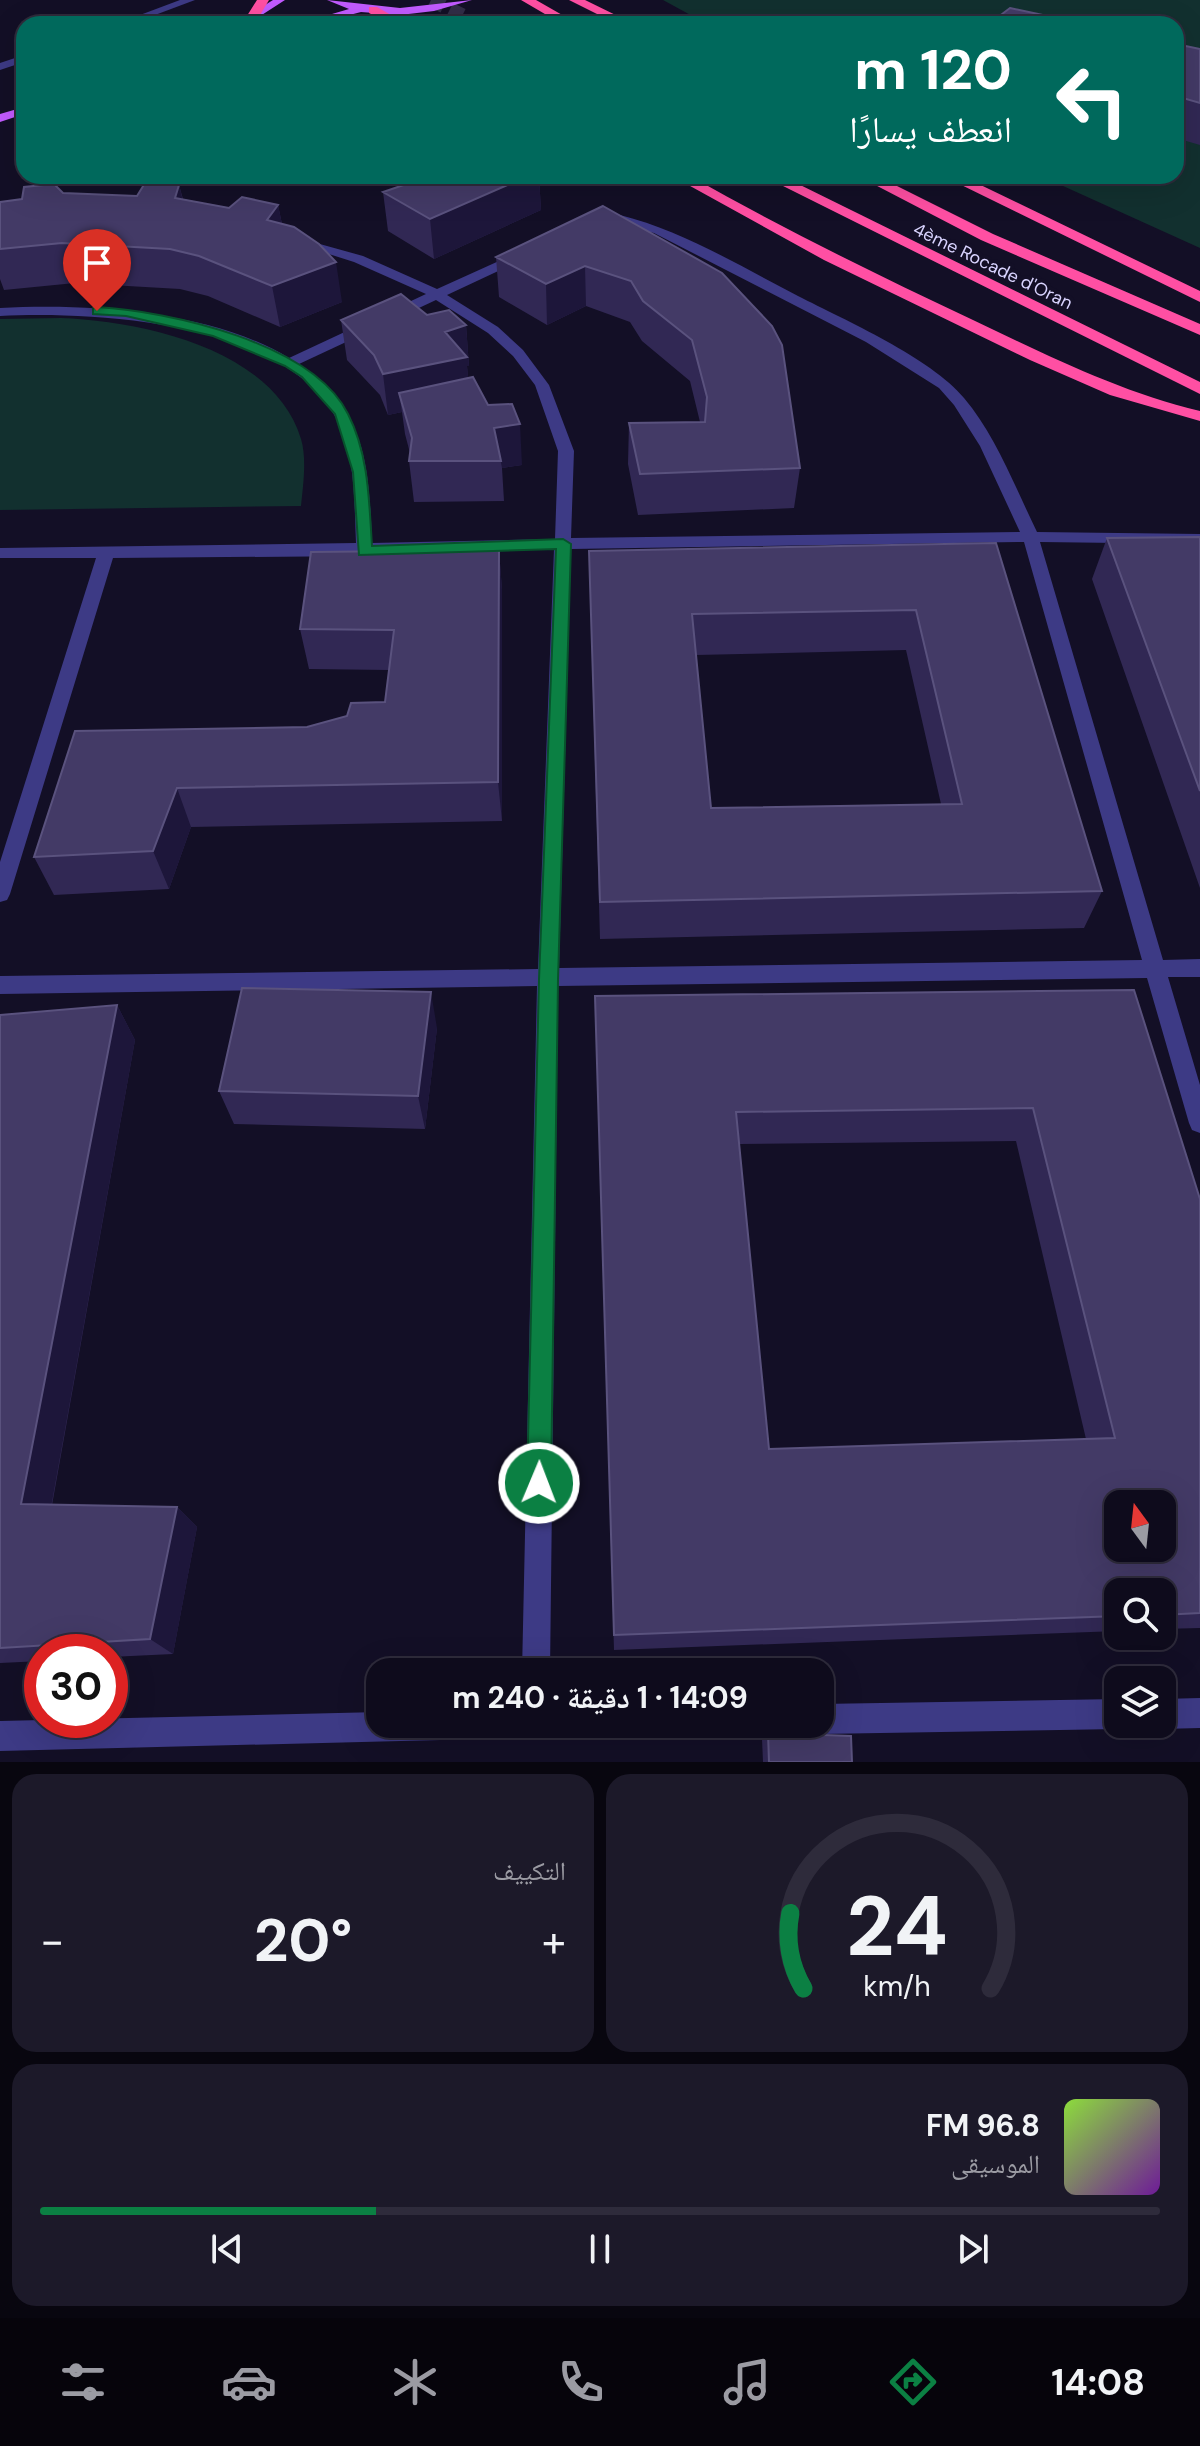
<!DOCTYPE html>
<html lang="ar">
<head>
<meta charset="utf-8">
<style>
  :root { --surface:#0e0b1c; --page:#1c1929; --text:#f1f3f6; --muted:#9b9ba3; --line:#2e2b3b; --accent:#0b8043 }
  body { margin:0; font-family:"DM Sans","Noto Naskh Arabic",sans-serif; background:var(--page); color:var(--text); direction:rtl; height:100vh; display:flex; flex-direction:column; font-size:30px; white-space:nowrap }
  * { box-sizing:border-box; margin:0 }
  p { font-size:26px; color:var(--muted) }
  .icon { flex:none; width:44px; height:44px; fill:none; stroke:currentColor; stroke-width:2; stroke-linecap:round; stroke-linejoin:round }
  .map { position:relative; height:1762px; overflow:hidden; direction:ltr }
  .panel { display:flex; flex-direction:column; gap:12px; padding:12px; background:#08060f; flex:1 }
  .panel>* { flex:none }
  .banner { position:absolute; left:16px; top:16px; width:1168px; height:168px; border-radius:24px; box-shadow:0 8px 32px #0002,0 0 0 2px var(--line); direction:rtl; background:#00695c; color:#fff; overflow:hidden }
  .needle { width:52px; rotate:345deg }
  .tools { position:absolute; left:1104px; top:1490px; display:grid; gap:16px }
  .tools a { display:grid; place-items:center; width:72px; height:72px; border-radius:16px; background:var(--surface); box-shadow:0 8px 32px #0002,0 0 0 2px var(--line); font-size:40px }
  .speed { position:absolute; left:24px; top:1634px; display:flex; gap:16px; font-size:40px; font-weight:700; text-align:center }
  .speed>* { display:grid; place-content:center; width:104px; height:104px; border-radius:50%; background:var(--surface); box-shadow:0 8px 32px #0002,0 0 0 2px var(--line); line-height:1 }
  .speed .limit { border:12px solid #d22; background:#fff; color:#111 }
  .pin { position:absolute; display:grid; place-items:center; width:68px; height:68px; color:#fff; margin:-82px -34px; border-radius:50% 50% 50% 0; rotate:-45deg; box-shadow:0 0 8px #0007 }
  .pin .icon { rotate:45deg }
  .me { position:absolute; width:88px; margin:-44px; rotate:1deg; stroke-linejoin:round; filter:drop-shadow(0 0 6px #0008) }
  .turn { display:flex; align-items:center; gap:28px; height:168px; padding:0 40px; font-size:36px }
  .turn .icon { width:104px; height:104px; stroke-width:2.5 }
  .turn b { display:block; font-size:56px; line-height:68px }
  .big { font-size:60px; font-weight:700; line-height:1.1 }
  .panel .card { flex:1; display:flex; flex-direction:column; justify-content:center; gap:12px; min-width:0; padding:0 28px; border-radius:24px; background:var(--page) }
  .panel .dial { align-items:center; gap:0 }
  .dial svg { height:208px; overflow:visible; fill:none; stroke:var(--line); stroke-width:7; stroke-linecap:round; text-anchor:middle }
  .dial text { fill:var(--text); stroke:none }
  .song { display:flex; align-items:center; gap:24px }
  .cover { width:96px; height:96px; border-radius:12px; background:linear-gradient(135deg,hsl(90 70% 55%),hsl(280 70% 35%)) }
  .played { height:8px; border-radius:4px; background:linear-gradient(90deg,var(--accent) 30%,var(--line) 30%) }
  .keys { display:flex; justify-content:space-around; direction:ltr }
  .heat { display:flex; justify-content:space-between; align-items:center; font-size:44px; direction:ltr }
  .panel .tiles { flex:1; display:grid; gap:12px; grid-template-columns:1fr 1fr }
  .card:last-child { grid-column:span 2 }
  .trip { position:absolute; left:366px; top:1658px; width:468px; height:80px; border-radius:24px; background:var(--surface); box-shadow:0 8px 32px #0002,0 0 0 2px var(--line); font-weight:700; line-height:80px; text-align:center; direction:rtl }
  .menu { display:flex; height:128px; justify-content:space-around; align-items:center; background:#06040b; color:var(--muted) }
  .menu .icon { width:56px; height:56px }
  .menu .on { color:var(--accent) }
  .menu b { font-size:36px; color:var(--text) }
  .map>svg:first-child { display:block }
  .green { fill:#12302f }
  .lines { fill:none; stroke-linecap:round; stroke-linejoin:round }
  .highway-tunnel { stroke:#312d47; stroke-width:14; stroke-dasharray:14 7; stroke-linecap:butt }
  .minor { fill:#3d3a85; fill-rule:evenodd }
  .major { fill:#c25bff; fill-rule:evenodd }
  .highway { fill:#ff4fa3; fill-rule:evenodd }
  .wall { fill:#312854; fill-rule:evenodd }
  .shaded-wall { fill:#1d163a }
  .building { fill:#433a66; stroke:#5a527e; stroke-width:2; fill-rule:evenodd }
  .route { fill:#0b8043; stroke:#07532c; stroke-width:2 }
  .labels { text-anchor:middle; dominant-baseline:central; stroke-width:8; stroke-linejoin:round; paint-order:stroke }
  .far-street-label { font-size:18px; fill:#d9d4ff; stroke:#130f26 }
</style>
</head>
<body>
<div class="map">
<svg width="1200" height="1762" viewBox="0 0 1200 1762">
  <rect width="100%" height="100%" fill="#130f26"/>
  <path class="green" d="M663,0h537v248l-159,-72h135v-152h-469z
    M61,318c81,3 213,31 240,121 6,20 2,47 0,67l-301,4v-191z"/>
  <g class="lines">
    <path class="highway-tunnel" d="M431,0l37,18"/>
    <path class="minor" d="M180,0h15l-64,24h-15z
      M24,55v7l-24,8v-7z
      M620,215c63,16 120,51 178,81 47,24 133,62 166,102 32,38 51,89 73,134l163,2v10l-160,-2 123,418 37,-1v18h-32l32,108v48l-8,-3 -3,-7 -42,-145 -589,8 -8,686h-28l15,-686 -537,8v-18l538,-7 16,-420 -190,7 -251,2 -103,336 -3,6 -7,2v-40l96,-304h-96v-10l356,-5c-2,-41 0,-88 -20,-125 -51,-96 -241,-107 -336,-102v-8c88,-5 213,3 289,50l137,-64 -72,-32 -63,-20v-6l72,20 74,33 82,-37 7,4 -2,3 -77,36 51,32 25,23 26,35 25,66 -3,87 449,-6 -40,-86 -26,-41 -15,-17 -73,-46 -212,-109 -57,-13zM436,300l52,33 25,23 22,29 23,66 -3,88 -183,4c-3,-76 -5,-132 -73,-179zM1024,542l118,418 -583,8 12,-419z
      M1200,1698v30l-38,1 -10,-5h10v-25z
      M1118,1699v25h10l-10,5 -298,5 -10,-5 -2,-5h12v-20z
      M380,1712v12h115l-5,10 -10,5 -480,12v-30z"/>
    <path class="major" d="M273,0h12l-37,24h-13z
      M327,0l73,8 72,-8 -38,11 -34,4 -39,-3 -46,12h-17l51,-15z
      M24,107v7l-24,8v-8z"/>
    <path class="highway" d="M257,0h12l-13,22h-10l-1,-3z
      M521,0h15l42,24h-16z
      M569,0h16l49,24h-17z
      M369,7h8l30,17h-16l-22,-11z
      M463,15h10l12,9 -22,-3z
      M672,176h18c92,52 187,99 283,144 74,35 147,72 227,91v10l-90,-26 -80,-35 -206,-100z
      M763,176h19l418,206v12z
      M858,176h19l116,58 207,90v11l-219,-95z
      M943,176h19l238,115v11z"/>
  </g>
  <path class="wall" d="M1176,44l24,5v96l-24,-7z
    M390,176h149l2,34 -107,49 -46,-28 -5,-39 16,-6 -9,-6z
    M179,185l4,14 46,9 49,-3 4,19 60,78 -62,25 -72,-31 -28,-7 -105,-6 -71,7 -4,-11v-77l63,-9 74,3z
    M603,206l197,262 -6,40 -156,7 -10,-51 1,-41 71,-1 -10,-41 -48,-40 -12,-19 -44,-16 -39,19 -48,-28 -3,-40z
    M427,315l39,10 3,41h-2l1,12 20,27 34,60 -20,3 2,33 -90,1 -5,-41 1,-8 -5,-19 -3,-22 -14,3 -8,-20 -33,-35 -6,-40z
    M1200,537v351l-108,-309 15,-41z
    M996,543l106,348 -18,37 -484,11 -11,-388zM906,650l35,154 -230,4 -15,-153z
    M499,550l3,40v231l-311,6 -22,62 -115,6 -20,-38 41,-126 232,-4 40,-11 38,-14 4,-32 -80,-1 -9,-40z
    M1134,990l66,209v429l-38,1v-37h-44v39l-504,19 -19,-654zM1016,1141l70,298 -317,10 -30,-305z
    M117,1005l18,35 -83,465 125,2 20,20 -24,127 -63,3v-5h-68v9l-42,2v-648z
    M437,1028l-12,101 -191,-5 -15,-33z
    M768,1733l84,29h-89l-1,-23z"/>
  <path class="shaded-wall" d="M528,176h11l2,34 -107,49 -4,-40z
    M179,185l10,40 -14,-27z
    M278,205l8,39 -19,-24z
    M336,262l6,40 -62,25 -8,-41z
    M585,266l1,40 -39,19 -1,-41z
    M466,325l3,41h-2l3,32 -71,-5 3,19 -14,3 -5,-41 62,-42z
    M520,424l2,41 -20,3 -8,-40z
    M499,550l3,40v231l-4,-39z
    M177,788l14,39 -22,62 -16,-38z
    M431,992l6,36 -12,101 -7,-33z
    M117,1005l18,35 -87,484 -27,-20z
    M177,1507l20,20 -24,127 -23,-15z"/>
  <path class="building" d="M1010,8l75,16h-96z
    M1176,44l24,5v54l-24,-7z
    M430,176h98l-98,43 -47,-27z
    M145,183l34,2 -4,13 54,10 13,-11 36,8 -11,15 27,7 25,17 17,18 -64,24 -73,-30 -29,-7 -108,-6 -62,6v-47l22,-3 2,-12 30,-3 9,9 74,3z
    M603,206l119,67 50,53 10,19 18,123 -160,6 -11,-51 76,-1 2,-25 -15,-57 -49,-39 -12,-20 -46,-15 -39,18 -50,-27z
    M401,294l26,21 22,-5 17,15 -21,7 22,25 -84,17 -9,-19 -33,-35z
    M473,377l15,28 24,-1 8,20 -26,4 7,33h-92l3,-23 -13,-45z
    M1200,537v254l-93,-253z
    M996,543l106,348 -502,11 -11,-351zM916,610l46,194 -251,4 -19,-194z
    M499,550l-1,232 -321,6 -24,63 -119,6 41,-126 232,-4 40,-11 4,-13 34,-1 9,-72 -94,-1 11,-77z
    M242,988l189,4 -13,104 -199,-5z
    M1134,990l66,209v414l-38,2v-23h-44v24l-504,19 -19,-639zM1033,1108l82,330 -346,11 -33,-337zM1118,1504h44v44h-44z
    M117,1005l-96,499 156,3 -27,132 -150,9v-633z
    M768,1733l83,3 1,26h-83z"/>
  <path class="route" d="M97,307c72,4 216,36 251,107 21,41 21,88 24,132l191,-7 8,5 -13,436 -7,503 -3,9 -9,3 -8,-3 -4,-9 12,-503 17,-431 -197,6 -6,-83 -18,-58 -33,-37 -17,-11 -72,-30 -87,-20 -33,-2v-6z"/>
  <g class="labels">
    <g class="far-street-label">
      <text transform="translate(993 266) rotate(26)">4ème Rocade d'Oran</text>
    </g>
  </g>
</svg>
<div class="tools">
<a><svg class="needle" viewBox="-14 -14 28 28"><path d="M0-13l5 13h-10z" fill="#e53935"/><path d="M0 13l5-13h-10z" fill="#9b9ba3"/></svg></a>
<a><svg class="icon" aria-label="search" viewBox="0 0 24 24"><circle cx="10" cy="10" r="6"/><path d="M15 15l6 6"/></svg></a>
<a><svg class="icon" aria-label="layers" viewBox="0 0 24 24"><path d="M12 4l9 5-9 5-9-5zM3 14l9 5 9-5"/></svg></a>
</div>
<div class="speed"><div class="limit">30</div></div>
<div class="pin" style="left:97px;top:311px;background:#d93025"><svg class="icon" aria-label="arrive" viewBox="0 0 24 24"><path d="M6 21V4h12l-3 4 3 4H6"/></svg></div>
<svg class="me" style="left:539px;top:1483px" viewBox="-20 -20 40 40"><circle r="17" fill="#0b8043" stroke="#fff" stroke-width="3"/><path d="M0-11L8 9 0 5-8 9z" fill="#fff"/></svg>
<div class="trip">14:09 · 1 دقيقة · 240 m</div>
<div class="banner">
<div class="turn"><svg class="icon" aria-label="left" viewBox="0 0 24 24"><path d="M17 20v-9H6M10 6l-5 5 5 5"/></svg><div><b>120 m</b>انعطف يسارًا</div></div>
</div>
</div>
<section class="panel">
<div class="tiles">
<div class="card dial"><svg viewBox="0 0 100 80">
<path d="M14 69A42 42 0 1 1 86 69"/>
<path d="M14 69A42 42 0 0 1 9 40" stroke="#0b8043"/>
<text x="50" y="56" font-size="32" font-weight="700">24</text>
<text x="50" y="72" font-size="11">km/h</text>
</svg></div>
<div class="card"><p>التكييف</p>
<div class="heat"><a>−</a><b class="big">20°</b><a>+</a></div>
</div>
<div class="card">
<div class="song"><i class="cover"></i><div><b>96.8 FM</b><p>الموسيقى</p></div></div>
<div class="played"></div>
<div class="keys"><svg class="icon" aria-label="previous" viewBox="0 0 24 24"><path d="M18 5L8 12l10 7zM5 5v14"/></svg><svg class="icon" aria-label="pause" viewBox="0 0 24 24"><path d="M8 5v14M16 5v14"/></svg><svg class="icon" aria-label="next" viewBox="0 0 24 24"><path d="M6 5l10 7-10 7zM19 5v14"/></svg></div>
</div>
</div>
</section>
<nav class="menu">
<b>14:08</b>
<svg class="icon on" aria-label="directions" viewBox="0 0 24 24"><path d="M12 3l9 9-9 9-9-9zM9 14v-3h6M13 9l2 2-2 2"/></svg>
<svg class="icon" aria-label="music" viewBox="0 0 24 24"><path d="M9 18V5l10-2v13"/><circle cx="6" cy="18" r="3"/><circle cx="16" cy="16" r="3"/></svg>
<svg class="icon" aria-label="phone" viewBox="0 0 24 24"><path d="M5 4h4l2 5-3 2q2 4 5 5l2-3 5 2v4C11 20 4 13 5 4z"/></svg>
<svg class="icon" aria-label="climate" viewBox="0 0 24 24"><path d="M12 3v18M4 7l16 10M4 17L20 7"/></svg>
<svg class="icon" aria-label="car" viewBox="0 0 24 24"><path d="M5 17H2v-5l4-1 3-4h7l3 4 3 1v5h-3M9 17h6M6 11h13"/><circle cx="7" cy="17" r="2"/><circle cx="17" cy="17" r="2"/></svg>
<svg class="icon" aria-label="filters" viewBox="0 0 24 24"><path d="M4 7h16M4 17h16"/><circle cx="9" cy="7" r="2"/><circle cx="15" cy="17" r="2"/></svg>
</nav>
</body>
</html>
